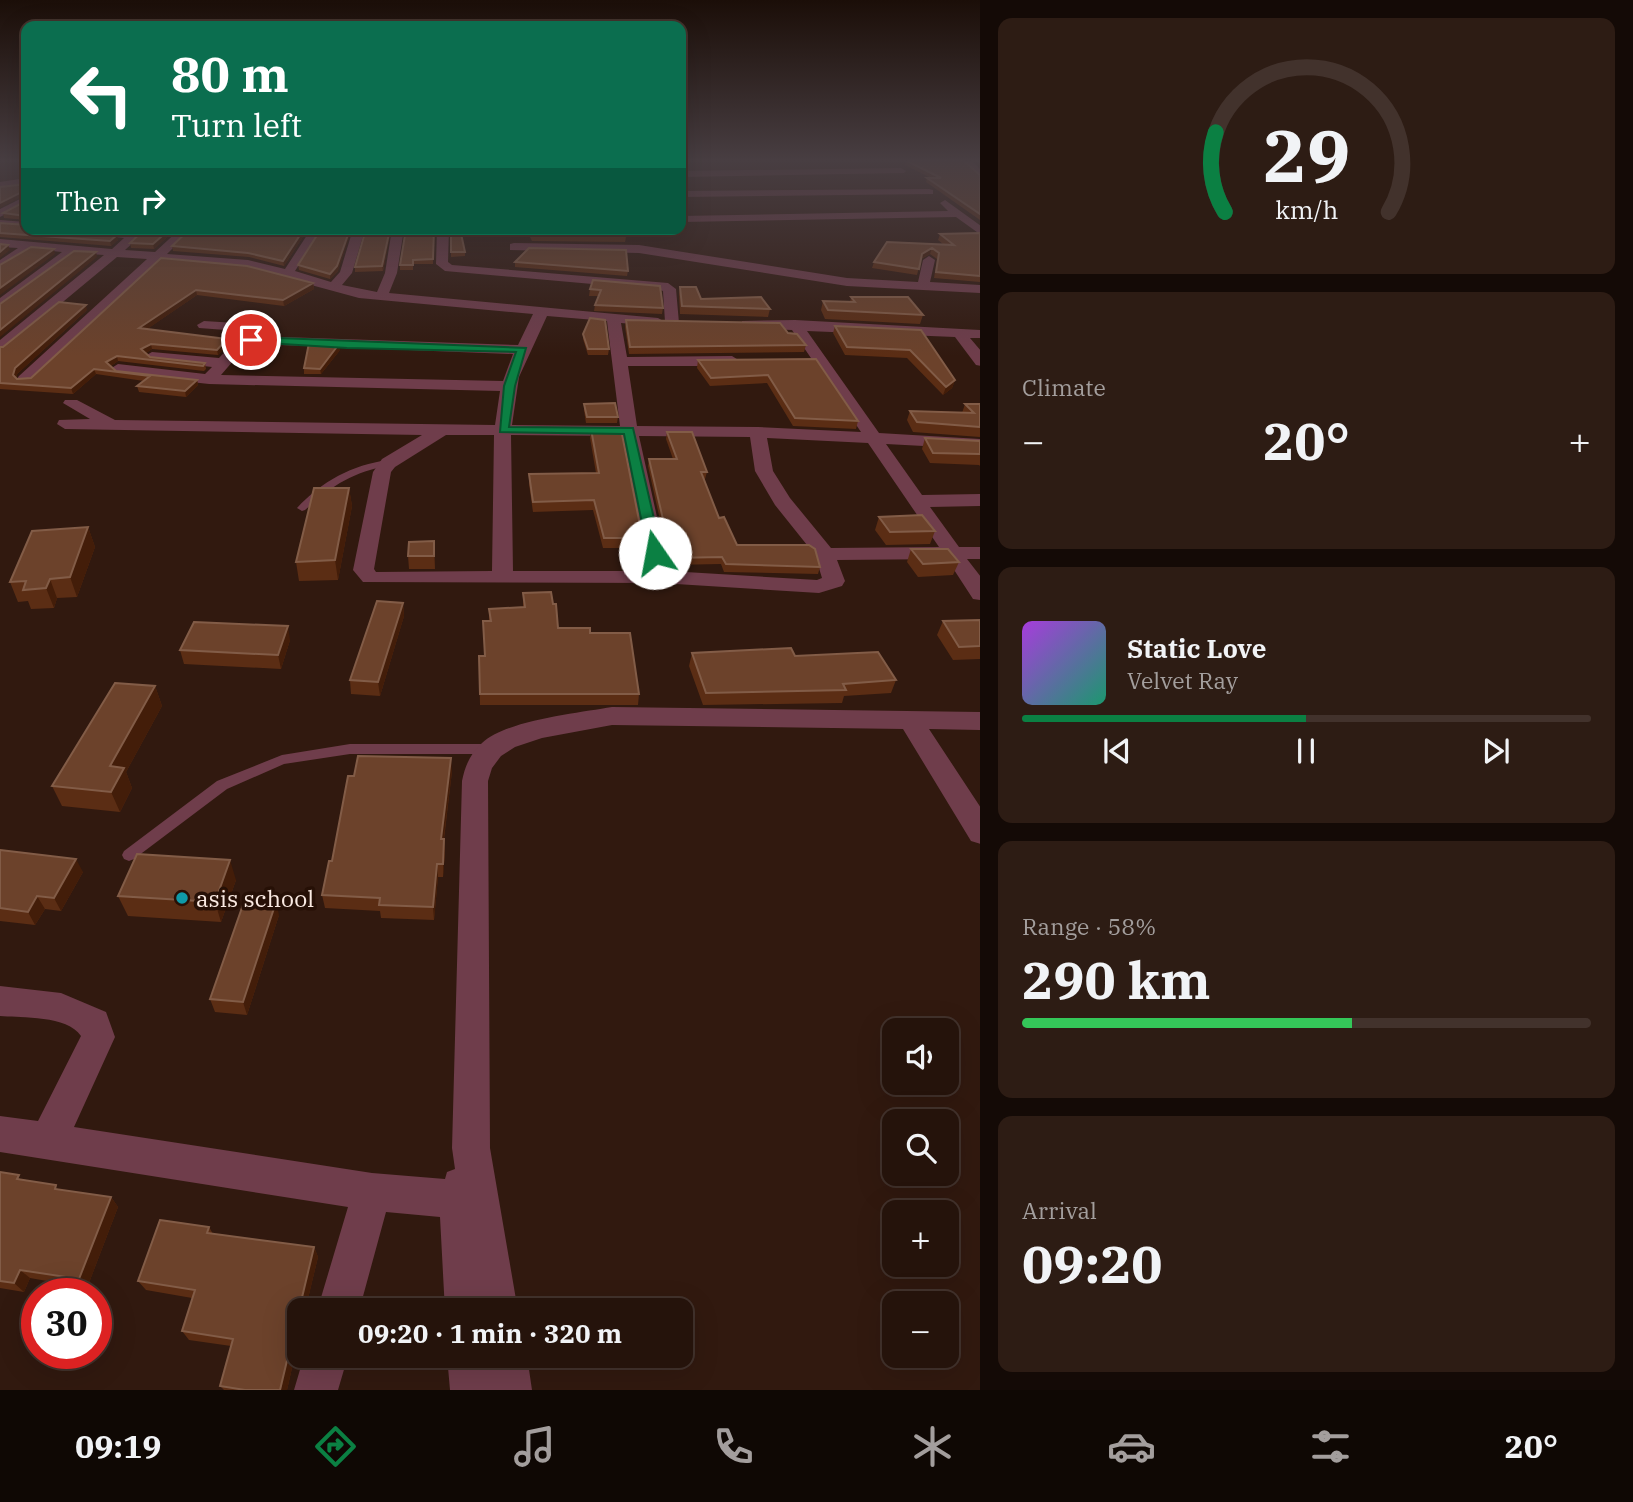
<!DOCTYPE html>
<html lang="en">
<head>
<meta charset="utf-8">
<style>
  :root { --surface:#25130b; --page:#2d1c14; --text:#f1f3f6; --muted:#a39e9d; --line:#42322c; --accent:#0b8043 }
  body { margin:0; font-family:"IBM Plex Serif",serif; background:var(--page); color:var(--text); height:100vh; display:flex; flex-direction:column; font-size:26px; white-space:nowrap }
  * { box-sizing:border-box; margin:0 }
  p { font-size:23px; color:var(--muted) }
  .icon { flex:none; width:38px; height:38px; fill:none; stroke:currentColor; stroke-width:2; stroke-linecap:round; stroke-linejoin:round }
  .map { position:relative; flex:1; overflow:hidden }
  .sheet { display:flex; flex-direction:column; gap:18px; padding:18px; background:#140a06; width:653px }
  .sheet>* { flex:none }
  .hud { position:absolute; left:21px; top:21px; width:665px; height:214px; border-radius:14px; box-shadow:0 7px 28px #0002,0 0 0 2px var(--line); background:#0b6e4f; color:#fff; overflow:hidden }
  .fabs { position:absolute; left:882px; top:1018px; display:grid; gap:14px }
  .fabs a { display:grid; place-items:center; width:77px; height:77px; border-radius:14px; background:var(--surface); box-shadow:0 7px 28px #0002,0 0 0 2px var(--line); font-size:35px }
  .speed { position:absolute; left:21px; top:1278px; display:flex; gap:14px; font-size:35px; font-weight:700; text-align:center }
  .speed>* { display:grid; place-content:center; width:91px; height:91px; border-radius:50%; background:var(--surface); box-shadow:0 7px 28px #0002,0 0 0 2px var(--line); line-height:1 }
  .speed .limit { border:10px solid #d22; background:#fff; color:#111 }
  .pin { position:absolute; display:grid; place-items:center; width:60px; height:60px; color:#fff; margin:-30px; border:4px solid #fff; border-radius:50%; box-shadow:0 2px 7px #0007 }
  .me { position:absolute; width:77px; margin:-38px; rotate:348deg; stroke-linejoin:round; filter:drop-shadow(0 0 5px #0008) }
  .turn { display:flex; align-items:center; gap:24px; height:147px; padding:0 35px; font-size:32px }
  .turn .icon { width:91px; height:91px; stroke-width:2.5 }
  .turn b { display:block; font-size:49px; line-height:60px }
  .then { display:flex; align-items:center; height:66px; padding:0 35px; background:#0003; gap:14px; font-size:26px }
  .big { font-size:52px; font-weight:800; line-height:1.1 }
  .sheet .tile { flex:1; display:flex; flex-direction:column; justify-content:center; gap:10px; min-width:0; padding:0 24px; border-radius:14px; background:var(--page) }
  .sheet .dial { align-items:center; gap:0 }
  .dial svg { height:182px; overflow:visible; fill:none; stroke:var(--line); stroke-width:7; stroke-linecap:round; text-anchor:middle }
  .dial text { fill:var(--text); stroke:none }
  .song { display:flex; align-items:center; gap:21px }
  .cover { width:84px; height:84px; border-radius:10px; background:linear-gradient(135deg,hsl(280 70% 55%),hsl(160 70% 35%)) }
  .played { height:7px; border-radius:4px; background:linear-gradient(90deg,var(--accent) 50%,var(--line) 50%) }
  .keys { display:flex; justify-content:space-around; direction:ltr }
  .heat { display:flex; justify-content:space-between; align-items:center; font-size:38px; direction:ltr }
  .charge { height:10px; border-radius:5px; background:linear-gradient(90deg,#34c759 58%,var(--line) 0) }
  .trip { position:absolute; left:287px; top:1298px; width:406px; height:70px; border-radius:14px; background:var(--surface); box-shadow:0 7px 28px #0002,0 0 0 2px var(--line); font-weight:800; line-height:70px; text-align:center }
  .tabs { display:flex; height:112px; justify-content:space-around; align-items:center; background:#0f0804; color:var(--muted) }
  .tabs .icon { width:49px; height:49px }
  .tabs .on { color:var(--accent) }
  .tabs b { font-size:32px; color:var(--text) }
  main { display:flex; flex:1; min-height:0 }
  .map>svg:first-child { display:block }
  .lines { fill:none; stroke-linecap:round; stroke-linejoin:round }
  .lane { fill:#6f3d4b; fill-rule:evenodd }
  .street { fill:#6f3d4b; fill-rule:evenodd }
  .wall { fill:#5b2d14 }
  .shaded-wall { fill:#431d09 }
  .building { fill:#6c422b; stroke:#825c47; stroke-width:2 }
  .route { fill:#0b8043; stroke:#07532c; stroke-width:2 }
  .culture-dot { fill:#0f9aa8; stroke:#261006; stroke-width:2.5 }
  .labels { text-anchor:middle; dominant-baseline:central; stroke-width:7; stroke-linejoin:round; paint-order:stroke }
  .near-poi-label { font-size:23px; fill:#faeae2; stroke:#261006; text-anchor:start }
</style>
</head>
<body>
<main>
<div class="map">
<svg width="981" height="1390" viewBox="0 0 981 1390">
  <rect width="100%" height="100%" fill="#31190f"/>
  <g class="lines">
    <path class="lane" d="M388,460l4,3 -1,2c-40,8 -55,18 -86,45l-3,1 -5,-3c25,-27 55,-43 91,-48z
      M350,744h142l5,2 2,3 -2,3 -5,2h-142l-66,10 -57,25 -93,70 -5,2 -5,-2 -2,-4 2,-4 93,-70 65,-26z"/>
    <path class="street" d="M961,161h11l9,9v9z
      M901,168l5,3 -2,2 -223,4v-6z
      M26,178v6l-26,4v-6z
      M929,189l4,1v4l-252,3v-6z
      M26,196v7l-26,14v-8z
      M945,200l36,26v9l-25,-18 -275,5v-6l267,-5 -8,-8z
      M0,220l26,2v6l-26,-2z
      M63,229l69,3 4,-3h12l-23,21 30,2 25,-23h12l-25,25 81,6 37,9 26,-40h11l-27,42 36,11 9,-10 13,-43h12l-13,44 -10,12 35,7 8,-19 7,-44h12l-7,44 -8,20 269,25 7,4 -2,-31 -3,-1 -215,-19 -9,-7 1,-35h12l-1,33 4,3 216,18 8,6 3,34 -7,4 -7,-5 -7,4 -37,-3 6,34 105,-1 8,5 -8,5h-104l9,60 121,1 103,5 -69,-102 -45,-2 -5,-1v-6l53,-1 186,10v8h-11l11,13v15l-5,-1 -21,-28 -148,-6 72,102 102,6v10l-95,-5 36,51 59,-1v12l-51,1 29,40h22v12h-14l14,18v23l-8,-1 -26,-40 -110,1 8,21 -3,5 -23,7 -159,-10 -297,-1 -10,-12 20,-98 9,-13 40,-24 -357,-6 -8,-5 2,-4 31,-1 -27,-16 2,-3h12l38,20 380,5 5,-34 -291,-7 -91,-10 -8,-5 8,-5 87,10 7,-7 -60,-7 -7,-4 7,-4 67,6 17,-18 15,-4 267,9 15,-31 -174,-16 -111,-30 -88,-8 -129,122h-12l-2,-3 2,-3 128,-117 -30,-2 -112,93 -5,1v-11l104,-85 -29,-2 -75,55v-10l62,-46 -30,-3 -32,20v-9l18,-12 -18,-1v-8l112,10 12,-11 -56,-6zM547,316l60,5 13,105 -108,-1 7,-48zM252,344l261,10 -10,27 -282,-6 25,-29zM446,435h48l-2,136 -116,1 -2,-3 17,-97 4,-5zM511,435l111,1 26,135h-135zM639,436l111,1 5,34 20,34 40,50 7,23 -5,2 -148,-9zM767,438l101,5 71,104 -108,1 -41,-50 -17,-27z
      M514,243l125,2 208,33 71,4 5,-22 6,-4 6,4 -5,22 51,3v8l-134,-7 -208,-33 -129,-3v-6z
      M204,321l63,4 7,4 -7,4 -68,-5 -2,-3z
      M612,707l369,5v18l-52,-1 52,79v36l-10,-3 -68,-112 -291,-4 -70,13 -27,9 -14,9 -9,12 -4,13 2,367 28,163h-73l-5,-94 -54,-5 -27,99h-42l31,-104 -348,-55v-36l38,5 43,-85c-14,-21 -59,-18 -81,-20v-30l61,7 45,19 9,25 -41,90 298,46 73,6 2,-7 8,-3 -3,-21 10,-367c3,-15 8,-27 20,-38 25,-23 96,-30 130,-36z
      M304,1356h44l-10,34h-44z
      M447,1356h80l5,34h-82z"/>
  </g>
  <path class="wall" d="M906,161h58l16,14v45l-54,-38 1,-4h4l-26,-13z
    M26,201v19l-22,-2 -1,-5z
    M0,223l118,17 -7,6 -111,-9z
    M176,229l-22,20 -23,-1 -1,-5z
    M190,229h118l-24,37 -35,-9 -76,-6 -1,-5z
    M366,229h25l-8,42 -28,1v-5z
    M434,229l-1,35h-20v6h-13v-5z
    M451,229l14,23v4l-14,1z
    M528,229h125v7l-27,1 -1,5 -93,-1 -4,-8z
    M980,233v49l-46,-4 3,-19 -7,-5 -9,5 -4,16 -45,-7 2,-6 70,-17 -6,-5 2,-6z
    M161,258l152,25 1,6 -30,17 -87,-11 -50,34 80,10 1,6 -10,10 -66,-6 -6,4 4,4 55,6 1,6 -2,2 -86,-10 -7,5 5,5 81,9 1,5 -12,12 -47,-5 -2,-6 7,-5 -48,-7 -23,20 -73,-5v-42h3l84,-37 -70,64 -1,4 1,1 14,-1z
    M515,262l113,9 -1,5 -112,-9z
    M298,265l40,6 -8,8 -31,-9z
    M660,286l3,22 -1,6 -68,-3 1,-6 3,-9h-9l1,-7z
    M680,287l21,12 69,10 -2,8 -88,-3 -1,-20z
    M851,297l72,18 -3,9 -95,-5 -4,-9 2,-9 27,1z
    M626,320l162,13 18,12 -2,7 -175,2 -4,-27z
    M835,326l86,4 34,50 -3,8 -9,7 -36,-37 -62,-3 -12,-22z
    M583,334l26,15 -1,6h-20l-5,-16z
    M340,350l-19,24h-17v-6z
    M816,359l42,62 -2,8 -63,-3 -26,-43 -57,3 -13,-18 1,-8z
    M584,404l34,13 -1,6h-31l-2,-13z
    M965,404h15v33l-67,-5 -6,-12 3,-9 52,2z
    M591,429l55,127 -2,10h-10l-6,-18h-25l-10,-38 -60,2 -4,-28v-10l67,-1 -6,-35z
    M667,432l40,40 -2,7h-1l15,39 18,27 83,22 -2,7 -94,-2 -3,-8 -51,1 -22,-99 1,-7h24l-7,-20z
    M925,438l55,3v25l-1,-1 -49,-2 -8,-14z
    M349,488l3,18 -14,74 -39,1 -3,-19z
    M879,517l56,14 -5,13 -44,1 -11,-15z
    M88,527l7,20 -18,50 -20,1 -3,10 -23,1 -3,-8 -10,1 -8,-20z
    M434,541l1,28h-26l-1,-13z
    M911,549l48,13 -6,13 -35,2 -11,-15z
    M523,593l30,11 5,24 32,5 49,61 -1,11h-158l-1,-49h5l5,-35v-12l34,-2z
    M403,603l1,13 -24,80 -29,-2 -1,-14z
    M980,620v39l-27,1 -16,-25 6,-14z
    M290,640l-9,29 -97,-5 -4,-14z
    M692,653l103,3 101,24 -5,13 -47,3 -2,7 -139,2 -14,-39z
    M155,686l7,20 -36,66 6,16 -12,24 -58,-6 -10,-20z
    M452,771l-8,68 1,13 -2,25h-5l-4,43 -53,-2 -1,-7 -55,-3 -3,-13 10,-34z
    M0,850l83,22 -22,39 -16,-2 -10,16 -35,-4z
    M236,880l-15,42 -93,-6 -10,-20z
    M279,915l-32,100 -32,-3 -5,-13z
    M0,1172l23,8 38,10 50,7 7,10 -31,81 -57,-10 -6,14 -24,-4z
    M209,1227l4,7 101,13 4,10 -13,54h-6v26l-12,53h-63l-4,-4 11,-40 -42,-6 -7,-9 10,-33 -46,-8 -8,-9z"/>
  <path class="shaded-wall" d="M26,190v5l-26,13v-5z
    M170,229h6l-22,20 -1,-5z
    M304,229h4l-24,37 -1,-5z
    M350,229h2l-14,42 -8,8v-5z
    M390,229h1l-8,42 -1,-5z
    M117,235l1,5 -7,6 -1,-5z
    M8,245l2,5 -10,8v-6z
    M932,248l-2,6 -10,5 2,-5z
    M54,249l1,5 -55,41v-7z
    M96,252l1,5 -97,80v-7z
    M313,283l1,6 -30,17 -1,-6z
    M196,290l1,5 -57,39 -1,-6z
    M86,305l1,5 -70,64 -2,6 -2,-5 2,-7z
    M227,339l1,6 -10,10 -1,-5z
    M151,344l1,5 -9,6 -2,-6z
    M339,344l1,6 -19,24 -1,-5z
    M117,356l1,5 -10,7 -2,-6z
    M94,369l2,5 -23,20 -2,-6z
    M197,380l1,5 -12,12 -1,-6z
    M955,380l-3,8 -9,7 3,-8z
    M349,488l3,18 -14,74 -3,-20z
    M88,527l7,20 -18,50 -7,-20z
    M50,579l7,19 -3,10 -8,-20z
    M403,603l1,13 -24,80 -2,-14z
    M288,626l2,14 -9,29 -3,-14z
    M155,686l7,20 -36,66 6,16 -12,24 -9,-20 -1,-26z
    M451,758l1,13 -10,81 -1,-13z
    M444,839l1,13 -2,25v-13z
    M76,859l7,13 -22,39 -7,-13z
    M230,860l6,20 -15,42 -6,-20z
    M437,864l1,13 -4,43 -1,-13z
    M37,896l8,13 -10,16 -7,-13z
    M276,902l3,13 -32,100 -4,-13z
    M111,1197l7,10 -31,81 -8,-9z
    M314,1247l4,10 -13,54h-6v26l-12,53h-7z
    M20,1270l10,8 -6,14 -10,-9z"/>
  <path class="building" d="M907,161h57l16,14v39l-53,-36h14z
    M26,184v6l-26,13v-16z
    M26,196v20l-23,-3 23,-12z
    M0,223l26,2v4h39l52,6 -7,6 -110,-8z
    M145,229h25l-17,15 -23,-1z
    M190,229h114l-21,32 -35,-8 -76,-7z
    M321,229h29l-13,37 -7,8 -32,-9z
    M366,229h24l-8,37 -27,1z
    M406,229h28l-1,30 -20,1v5h-13z
    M451,229h9l5,23h-14z
    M531,229h95v5l-94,-2z
    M980,233v43l-44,-4 3,-19 -7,-5 -10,6 -3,15 -45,-7 13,-20 67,3 -14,-11z
    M0,244l8,1 -8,7z
    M31,247l23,2 -54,39v-23z
    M529,248l97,2 2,21 -113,-9z
    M74,251l22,1 -96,78v-26z
    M161,258l86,8 66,17 -30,17 -87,-10 -57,38 88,11 -10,11 -66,-6 -10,5 9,8 55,6 -2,3 -86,-10 -11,6 10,9 81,9 -12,11 -48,-5 13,-10 -56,-7 -23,19 -71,-5v-36h3l56,-45 27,3 -71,63 -2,7 4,4 14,-1z
    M593,280l67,6 3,22 -68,-3 6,-15 -11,-1z
    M680,287h16l5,12 60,-2 9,12 -88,-3z
    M851,297h57l15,18 -95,-5 -5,-9 32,1z
    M590,318l15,2 4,29h-21l-5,-15z
    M626,320l154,3 8,10 9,1 9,11 -176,2z
    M835,326l86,4 34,50 -9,7 -36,-37 -63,-3z
    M309,343l30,1 -19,25 -16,-1z
    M816,359l42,62 -63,-3 -27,-43 -57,3 -13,-18z
    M615,403l3,14h-31l-3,-13z
    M965,404h15v23l-63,-5 -7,-11 64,2z
    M591,429h30l25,127h-10l-7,-18h-25l-10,-38 -61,2 -4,-28 70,-1z
    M667,432h25l15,40h-6l18,46 5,-1 13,28h72l6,4 5,18 -94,-3 -4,-7 -50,1 -23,-99h28z
    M925,438l55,3v13l-47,-1z
    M314,488h35l-14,72 -39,2z
    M922,515l13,16 -45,1 -11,-15z
    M88,527l-18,50 -20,2 -4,9 -23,2 3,-9 -16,1 22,-51z
    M434,541v15h-26l1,-14z
    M911,549h37l11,13 -36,2z
    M551,592l2,12h3l2,24h32v5h40l9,61h-159l-1,-38h6l-2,-35h8l-2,-12 36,-2 -2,-14z
    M377,601l26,2 -25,79 -28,-2z
    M980,620v26l-21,1 -16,-26z
    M194,622l94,4 -10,29 -98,-5z
    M791,648l4,8 83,-4 18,28 -53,4 3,6 -140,3 -14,-40z
    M115,683l40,3 -45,80 14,2 -13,24 -59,-6z
    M358,756l93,2 -10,81h3l-1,25h-6l-4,43 -54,-2 1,-7 -58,-3 7,-34h3l16,-85h6z
    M0,850l76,9 -22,39 -17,-2 -9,16 -28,-4z
    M137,854l93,6 -15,42 -97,-6z
    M245,899l31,3 -33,100 -33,-3z
    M0,1172l19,3 -2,4 39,6 -1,4 56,8 -32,82 -59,-9 -6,13 -14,-2z
    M160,1220l49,7 -2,6 107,14 -34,143h-35l-25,-4 13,-47 -51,-8 13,-41 -57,-9z"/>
  <linearGradient id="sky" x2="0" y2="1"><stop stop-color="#1b0e08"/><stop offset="0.45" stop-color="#483e42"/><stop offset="1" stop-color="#483e42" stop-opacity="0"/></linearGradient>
  <rect width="981" height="356" fill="url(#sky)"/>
  <path class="route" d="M251,337l275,11 -11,38 -6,41 124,1 29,125 -7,4 -7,-4 -24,-119 -124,-2 4,-46 12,-34 -169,-4 -99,-6v-4z"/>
  <circle class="culture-dot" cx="182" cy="898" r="7"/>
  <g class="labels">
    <g class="near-poi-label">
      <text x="196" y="898">asis school</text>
    </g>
  </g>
</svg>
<div class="fabs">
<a><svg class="icon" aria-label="sound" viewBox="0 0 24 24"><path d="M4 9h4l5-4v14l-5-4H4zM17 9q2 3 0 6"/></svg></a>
<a><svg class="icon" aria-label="search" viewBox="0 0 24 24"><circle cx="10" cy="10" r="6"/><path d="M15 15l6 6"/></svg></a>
<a>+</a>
<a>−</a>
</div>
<div class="speed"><div class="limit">30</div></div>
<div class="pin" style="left:251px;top:340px;background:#d93025"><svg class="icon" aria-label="arrive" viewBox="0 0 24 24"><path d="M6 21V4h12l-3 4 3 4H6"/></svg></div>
<svg class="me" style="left:655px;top:553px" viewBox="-20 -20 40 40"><circle r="19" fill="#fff"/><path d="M0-13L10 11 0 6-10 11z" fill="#0b8043"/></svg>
<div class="trip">09:20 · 1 min · 320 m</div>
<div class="hud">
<div class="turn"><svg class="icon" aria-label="left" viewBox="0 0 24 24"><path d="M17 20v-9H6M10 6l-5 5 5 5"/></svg><div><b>80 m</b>Turn left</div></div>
<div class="then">Then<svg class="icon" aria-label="right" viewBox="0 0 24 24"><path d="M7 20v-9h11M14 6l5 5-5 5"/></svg></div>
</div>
</div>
<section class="sheet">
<div class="tile dial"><svg viewBox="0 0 100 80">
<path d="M14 69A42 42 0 1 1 86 69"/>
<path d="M14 69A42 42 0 0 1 10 34" stroke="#0b8043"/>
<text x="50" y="56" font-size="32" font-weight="700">29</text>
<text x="50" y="72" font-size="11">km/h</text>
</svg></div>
<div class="tile"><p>Climate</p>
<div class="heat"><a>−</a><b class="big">20°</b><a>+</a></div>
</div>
<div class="tile">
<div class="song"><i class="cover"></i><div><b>Static Love</b><p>Velvet Ray</p></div></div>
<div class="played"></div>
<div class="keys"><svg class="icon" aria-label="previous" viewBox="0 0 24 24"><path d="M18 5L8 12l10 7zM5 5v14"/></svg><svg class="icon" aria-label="pause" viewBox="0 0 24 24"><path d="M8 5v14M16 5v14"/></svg><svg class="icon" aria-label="next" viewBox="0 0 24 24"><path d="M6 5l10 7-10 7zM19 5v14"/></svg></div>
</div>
<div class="tile"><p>Range · 58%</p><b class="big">290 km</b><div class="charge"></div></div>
<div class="tile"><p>Arrival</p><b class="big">09:20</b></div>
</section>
</main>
<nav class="tabs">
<b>09:19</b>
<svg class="icon on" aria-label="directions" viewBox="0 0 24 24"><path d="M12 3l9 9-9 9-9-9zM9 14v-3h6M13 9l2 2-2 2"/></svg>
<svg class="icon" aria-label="music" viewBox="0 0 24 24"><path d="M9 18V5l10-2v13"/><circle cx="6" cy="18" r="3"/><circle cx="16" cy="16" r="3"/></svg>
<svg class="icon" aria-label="phone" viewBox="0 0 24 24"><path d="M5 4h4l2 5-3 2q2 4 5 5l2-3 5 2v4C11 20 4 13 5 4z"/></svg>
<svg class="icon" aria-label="climate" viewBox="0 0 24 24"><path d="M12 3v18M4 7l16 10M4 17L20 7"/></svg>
<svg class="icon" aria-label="car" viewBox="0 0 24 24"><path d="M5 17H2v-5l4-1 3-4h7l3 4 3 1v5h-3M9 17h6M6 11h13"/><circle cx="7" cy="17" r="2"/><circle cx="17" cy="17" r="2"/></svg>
<svg class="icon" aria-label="filters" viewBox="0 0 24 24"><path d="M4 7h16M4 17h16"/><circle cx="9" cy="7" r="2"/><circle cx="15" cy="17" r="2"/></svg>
<b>20°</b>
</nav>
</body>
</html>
